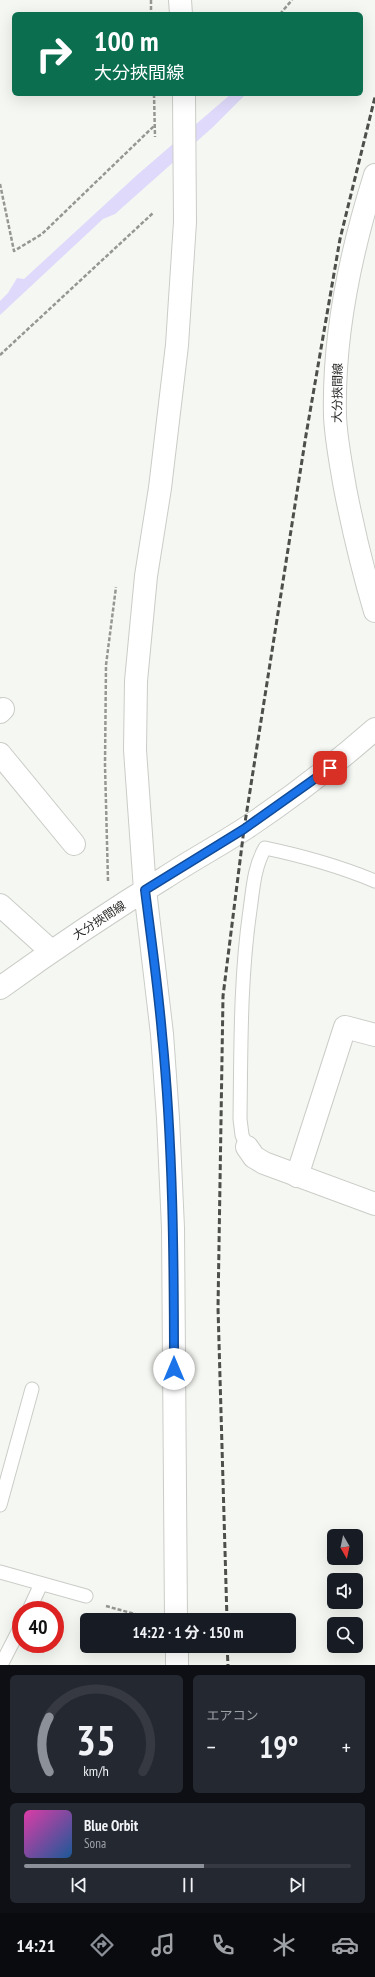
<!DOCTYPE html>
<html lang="ja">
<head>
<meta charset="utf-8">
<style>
  :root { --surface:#171b24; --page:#242831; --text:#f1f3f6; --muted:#9ea1a6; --line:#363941; --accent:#8c9099 }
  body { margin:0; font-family:"PT Sans Narrow","Noto Sans JP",sans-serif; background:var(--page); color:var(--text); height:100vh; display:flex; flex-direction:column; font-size:15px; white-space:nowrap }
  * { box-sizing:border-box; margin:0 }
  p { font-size:13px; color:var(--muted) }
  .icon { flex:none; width:22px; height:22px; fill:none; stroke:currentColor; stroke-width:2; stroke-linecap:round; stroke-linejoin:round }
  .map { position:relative; height:1665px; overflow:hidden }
  .drawer { display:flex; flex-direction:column; gap:10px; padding:10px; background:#0d0f14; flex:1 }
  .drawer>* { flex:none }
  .banner { position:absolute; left:12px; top:12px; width:351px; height:84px; border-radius:6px; box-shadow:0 4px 16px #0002; background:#0b6e4f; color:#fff; overflow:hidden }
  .needle { width:26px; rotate:171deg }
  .buttons { position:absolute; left:327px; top:1529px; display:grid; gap:8px }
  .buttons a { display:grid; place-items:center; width:36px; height:36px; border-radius:6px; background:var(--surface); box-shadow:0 4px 16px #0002; font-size:20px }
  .speed { position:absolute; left:12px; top:1601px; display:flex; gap:8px; font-size:20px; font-weight:700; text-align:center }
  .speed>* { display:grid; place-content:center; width:52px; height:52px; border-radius:50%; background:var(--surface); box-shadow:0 4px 16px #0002; line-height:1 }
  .speed .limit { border:6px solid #d22; background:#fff; color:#111 }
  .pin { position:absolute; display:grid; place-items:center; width:34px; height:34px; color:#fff; margin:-17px; border-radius:8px; box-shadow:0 2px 6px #0006 }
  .me { position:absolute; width:44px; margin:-22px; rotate:0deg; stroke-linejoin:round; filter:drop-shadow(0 0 3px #0008) }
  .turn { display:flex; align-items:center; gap:14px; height:84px; padding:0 16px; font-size:18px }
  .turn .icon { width:52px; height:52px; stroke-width:2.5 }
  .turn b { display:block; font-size:28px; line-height:34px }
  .big { font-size:30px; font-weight:700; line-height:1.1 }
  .drawer .widget { flex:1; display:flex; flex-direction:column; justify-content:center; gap:6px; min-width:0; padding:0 14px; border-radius:6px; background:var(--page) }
  .drawer .dial { align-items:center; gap:0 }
  .dial svg { height:104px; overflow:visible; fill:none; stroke:var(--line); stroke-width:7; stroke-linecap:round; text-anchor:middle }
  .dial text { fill:var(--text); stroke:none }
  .song { display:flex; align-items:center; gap:12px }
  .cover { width:48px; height:48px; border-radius:6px; background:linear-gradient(135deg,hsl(320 70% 55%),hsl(210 70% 35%)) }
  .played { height:4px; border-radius:2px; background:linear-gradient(90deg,var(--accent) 55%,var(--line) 55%) }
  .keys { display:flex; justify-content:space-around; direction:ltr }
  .heat { display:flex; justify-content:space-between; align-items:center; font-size:22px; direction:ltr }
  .drawer .tiles { flex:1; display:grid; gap:10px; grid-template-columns:1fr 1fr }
  .widget:last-child { grid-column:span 2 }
  .trip { position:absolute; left:80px; top:1613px; width:216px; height:40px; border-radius:6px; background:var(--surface); box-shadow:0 4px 16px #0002; font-weight:700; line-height:40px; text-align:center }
  .tabs { display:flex; height:64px; justify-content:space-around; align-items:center; background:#090b0e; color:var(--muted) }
  .tabs .icon { width:28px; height:28px }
  .tabs .active { color:var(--accent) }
  .tabs b { font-size:18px; color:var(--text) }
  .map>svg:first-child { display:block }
  .water { fill:#dfdafb }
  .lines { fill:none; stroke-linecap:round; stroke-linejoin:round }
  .lane-casing { stroke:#cacdc7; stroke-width:15 }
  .street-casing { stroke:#cacdc7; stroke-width:24 }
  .secondary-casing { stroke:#cacdc7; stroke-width:24 }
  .path { stroke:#969793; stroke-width:2.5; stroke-dasharray:4 2; stroke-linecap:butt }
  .lane { stroke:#fff; stroke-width:13 }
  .street { stroke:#fff; stroke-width:22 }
  .secondary { stroke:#fff; stroke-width:22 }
  .rail { stroke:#4d4f4b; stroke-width:3; stroke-dasharray:6 3; stroke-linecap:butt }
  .route-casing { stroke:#114b97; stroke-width:10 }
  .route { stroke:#1a73e8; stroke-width:7 }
  .labels { text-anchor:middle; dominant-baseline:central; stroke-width:3; stroke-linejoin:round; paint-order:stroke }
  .street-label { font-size:12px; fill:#282926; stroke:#fff }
</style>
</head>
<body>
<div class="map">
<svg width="375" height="1665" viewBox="0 0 375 1665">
  <rect width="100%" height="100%" fill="#f5f7f2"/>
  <path class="water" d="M231,94h15l-33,33 -98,87 -12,5 -103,96v-14l8,-8 9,-15 7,1 113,-104z"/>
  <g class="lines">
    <defs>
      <path id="lane" d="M247,1147l-5,-12 -2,-16c1,-70 0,-140 10,-209 3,-21 4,-43 15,-62 38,8 74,18 110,33
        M0,1505l32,-116
        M0,1572l86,24
        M29,1610l12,-26
        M1,1665l20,-39"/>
      <path id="street" d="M0,712l3,-3
        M0,754l74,90
        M0,905l51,46
        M247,1147l7,10 10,6 111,41
        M297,1176l48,-149 30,8"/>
      <path id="secondary" d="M180,0l1,14
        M375,175c-24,76 -42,160 -40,241 1,24 6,48 10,72 8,41 18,83 30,123
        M0,988c54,-39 109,-76 166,-111 26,-17 54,-32 80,-49 45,-30 88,-63 129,-99
        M176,1620l-3,-392 -5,-110 -6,-84 -17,-144 -10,-140 1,-69 10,-105 14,-88 17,-143 8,-123 -1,-128
        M177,1646v19"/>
    </defs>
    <use href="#lane" class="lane-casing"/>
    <use href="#street" class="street-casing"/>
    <use href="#secondary" class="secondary-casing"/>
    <path class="path" d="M151,0v14
      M280,14l12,-14
      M154,94l1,43
      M0,184l14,67 28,-17 112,-108
      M0,355l153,-142
      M108,881l-3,-116 1,-100 10,-78
      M106,1606l43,12"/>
    <use href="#lane" class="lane"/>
    <use href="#street" class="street"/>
    <use href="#secondary" class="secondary"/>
    <path class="rail" d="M227,1620l-9,-312 5,-312 21,-167 62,-394 34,-196 35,-142
      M227,1646l1,19"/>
  </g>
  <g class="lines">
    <defs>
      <path id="route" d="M174,1369c0,-112 -1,-224 -12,-335 -4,-48 -11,-96 -17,-144l99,-61 86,-61"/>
    </defs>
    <use href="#route" class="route-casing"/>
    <use href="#route" class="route"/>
  </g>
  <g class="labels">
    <g class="street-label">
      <text transform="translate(337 393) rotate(-89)">大分挾間線</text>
      <text transform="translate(99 920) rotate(-33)">大分挾間線</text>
    </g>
  </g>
</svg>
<div class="buttons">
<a><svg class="needle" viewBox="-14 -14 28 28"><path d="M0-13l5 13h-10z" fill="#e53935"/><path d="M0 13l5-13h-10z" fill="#9ea1a6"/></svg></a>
<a><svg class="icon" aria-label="sound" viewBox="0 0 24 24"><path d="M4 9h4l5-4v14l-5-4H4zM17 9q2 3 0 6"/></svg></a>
<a><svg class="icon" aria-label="search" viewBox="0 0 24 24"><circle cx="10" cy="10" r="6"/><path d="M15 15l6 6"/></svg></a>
</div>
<div class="speed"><div class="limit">40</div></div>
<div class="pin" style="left:330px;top:768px;background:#d93025"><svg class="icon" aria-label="arrive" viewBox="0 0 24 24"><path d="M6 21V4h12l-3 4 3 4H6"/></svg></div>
<svg class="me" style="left:174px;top:1369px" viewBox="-20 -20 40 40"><circle r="19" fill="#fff"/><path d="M0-13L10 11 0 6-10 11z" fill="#1a73e8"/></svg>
<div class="trip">14:22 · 1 分 · 150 m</div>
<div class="banner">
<div class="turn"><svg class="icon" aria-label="right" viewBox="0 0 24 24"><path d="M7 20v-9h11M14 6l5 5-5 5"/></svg><div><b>100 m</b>大分挾間線</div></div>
</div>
</div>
<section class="drawer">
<div class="tiles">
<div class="widget dial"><svg viewBox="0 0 100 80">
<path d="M14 69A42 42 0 1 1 86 69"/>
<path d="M14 69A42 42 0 0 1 14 27" stroke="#8c9099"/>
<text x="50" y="56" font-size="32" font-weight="700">35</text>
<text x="50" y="72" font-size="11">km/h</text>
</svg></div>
<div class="widget"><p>エアコン</p>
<div class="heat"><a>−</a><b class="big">19°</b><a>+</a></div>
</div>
<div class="widget">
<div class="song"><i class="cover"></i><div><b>Blue Orbit</b><p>Sona</p></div></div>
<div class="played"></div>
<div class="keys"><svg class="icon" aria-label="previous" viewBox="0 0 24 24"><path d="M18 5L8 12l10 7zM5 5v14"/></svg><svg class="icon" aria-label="pause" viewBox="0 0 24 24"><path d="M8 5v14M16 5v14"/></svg><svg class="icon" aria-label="next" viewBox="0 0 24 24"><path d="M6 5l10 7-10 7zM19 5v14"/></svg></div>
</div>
</div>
</section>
<nav class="tabs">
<b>14:21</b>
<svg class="icon active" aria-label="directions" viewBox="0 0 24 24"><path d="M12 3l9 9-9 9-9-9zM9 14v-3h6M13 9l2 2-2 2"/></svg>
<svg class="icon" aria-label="music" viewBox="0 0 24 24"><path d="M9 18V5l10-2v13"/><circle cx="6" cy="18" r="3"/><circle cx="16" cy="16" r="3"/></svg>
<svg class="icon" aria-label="phone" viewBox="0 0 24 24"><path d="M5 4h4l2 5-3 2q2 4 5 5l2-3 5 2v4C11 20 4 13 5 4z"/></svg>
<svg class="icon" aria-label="climate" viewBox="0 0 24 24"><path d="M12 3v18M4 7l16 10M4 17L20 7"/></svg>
<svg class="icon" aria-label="car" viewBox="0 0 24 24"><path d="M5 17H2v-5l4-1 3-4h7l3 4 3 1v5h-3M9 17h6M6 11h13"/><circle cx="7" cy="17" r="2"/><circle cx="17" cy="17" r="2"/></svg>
</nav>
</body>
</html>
